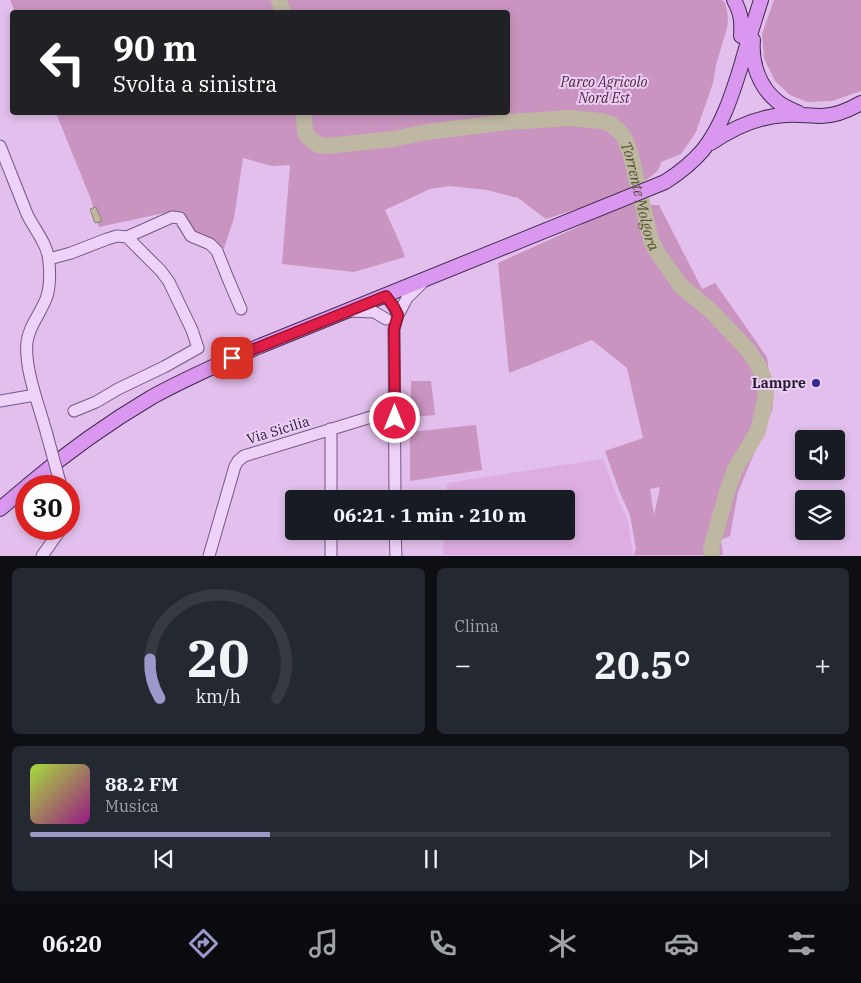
<!DOCTYPE html>
<html lang="it">
<head>
<meta charset="utf-8">
<style>
  :root { --surface:#171b24; --page:#242831; --text:#f1f3f6; --muted:#9ea1a6; --line:#363941; --accent:#9b99c9 }
  body { margin:0; font-family:"IBM Plex Serif",serif; background:var(--page); color:var(--text); height:100vh; display:flex; flex-direction:column; font-size:19px; white-space:nowrap }
  * { box-sizing:border-box; margin:0 }
  p { font-size:16px; color:var(--muted) }
  .icon { flex:none; width:28px; height:28px; fill:none; stroke:currentColor; stroke-width:2; stroke-linecap:round; stroke-linejoin:round }
  .map { position:relative; height:556px; overflow:hidden }
  .details { display:flex; flex-direction:column; gap:12px; padding:12px; background:#0d0f14; flex:1 }
  .details>* { flex:none }
  .top-card { position:absolute; left:10px; top:10px; width:500px; height:105px; border-radius:5px; box-shadow:0 2px 8px #0003; background:#202124; color:#fff; overflow:hidden }
  .buttons { position:absolute; left:795px; top:430px; display:grid; gap:10px }
  .buttons a { display:grid; place-items:center; width:50px; height:50px; border-radius:5px; background:var(--surface); box-shadow:0 2px 8px #0003; font-size:25px }
  .speed { position:absolute; left:15px; top:475px; display:flex; gap:10px; font-size:25px; font-weight:700; text-align:center }
  .speed>* { display:grid; place-content:center; width:65px; height:65px; border-radius:50%; background:var(--surface); box-shadow:0 2px 8px #0003; line-height:1 }
  .speed .limit { border:8px solid #d22; background:#fff; color:#111 }
  .pin { position:absolute; display:grid; place-items:center; width:42px; height:42px; color:#fff; margin:-21px; border-radius:10px; box-shadow:0 2px 8px #0006 }
  .me { position:absolute; width:55px; margin:-28px; rotate:0deg; stroke-linejoin:round; filter:drop-shadow(0 0 4px #0008) }
  .turn { display:flex; align-items:center; gap:18px; height:105px; padding:0 20px; font-size:22px }
  .turn .icon { width:65px; height:65px; stroke-width:2.5 }
  .turn b { display:block; font-size:35px; line-height:42px }
  .big { font-size:38px; font-weight:800; line-height:1.1 }
  .details .card { flex:1; display:flex; flex-direction:column; justify-content:center; gap:8px; min-width:0; padding:0 18px; border-radius:8px; background:var(--page) }
  .details .dial { align-items:center; gap:0 }
  .dial svg { height:130px; overflow:visible; fill:none; stroke:var(--line); stroke-width:7; stroke-linecap:round; text-anchor:middle }
  .dial text { fill:var(--text); stroke:none }
  .song { display:flex; align-items:center; gap:15px }
  .cover { width:60px; height:60px; border-radius:8px; background:linear-gradient(135deg,hsl(80 70% 55%),hsl(310 70% 35%)) }
  .played { height:5px; border-radius:2px; background:linear-gradient(90deg,var(--accent) 30%,var(--line) 30%) }
  .keys { display:flex; justify-content:space-around; direction:ltr }
  .heat { display:flex; justify-content:space-between; align-items:center; font-size:28px; direction:ltr }
  .details .tiles { flex:1; display:grid; gap:12px; grid-template-columns:1fr 1fr }
  .card:last-child { grid-column:span 2 }
  .trip { position:absolute; left:285px; top:490px; width:290px; height:50px; border-radius:5px; background:var(--surface); box-shadow:0 2px 8px #0003; font-weight:800; line-height:50px; text-align:center }
  .tabs { display:flex; height:80px; justify-content:space-around; align-items:center; background:#090b0e; color:var(--muted) }
  .tabs .icon { width:35px; height:35px }
  .tabs .current { color:var(--accent) }
  .tabs b { font-size:22px; color:var(--text) }
  .map>svg:first-child { display:block }
  .farmland { fill:#ddade1 }
  .green { fill:#c994bf; fill-rule:evenodd }
  .water { fill:#beb8a2; stroke:#8b866a }
  .lines { fill:none; stroke-linecap:round; stroke-linejoin:round }
  .river { stroke:#beb8a2; stroke-width:16 }
  .minor-casing { stroke:#735884; stroke-width:13 }
  .major-casing { stroke:#412d52; stroke-width:16 }
  .minor { stroke:#efd2f7; stroke-width:11 }
  .major { stroke:#da97ef; stroke-width:14 }
  .minor-bridge-casing { stroke:#735884; stroke-width:13; stroke-linecap:butt }
  .minor-bridge { stroke:#efd2f7; stroke-width:11 }
  .route-casing { stroke:#92132f; stroke-width:12 }
  .route { stroke:#e11d48; stroke-width:9 }
  .poi-dot { fill:#322a91; stroke:#eccff4; stroke-width:2 }
  .labels { text-anchor:middle; dominant-baseline:central; stroke-width:4; stroke-linejoin:round; paint-order:stroke }
  .park-label { font-size:14px; font-style:italic; fill:#502441; stroke:#eccff4 }
  .poi-label { font-size:14px; font-weight:bold; fill:#2a1c34; stroke:#eccff4; text-anchor:end }
  .street-label { font-size:14px; fill:#2a1c34; stroke:#eccff4 }
  .water-label { font-size:15px; font-style:italic; fill:#53532c; stroke:#eccff4 }
</style>
</head>
<body>
<div class="map">
<svg width="861" height="556" viewBox="0 0 861 556">
  <rect width="100%" height="100%" fill="#e2bfec"/>
  <path class="farmland" d="M603,459l15,40 10,22 5,32 -1,2h-189l1,-24h122v-32h-120l1,-16z"/>
  <path class="green" d="M10,0h712l3,3 2,8 1,8 -1,9 -11,37 -3,18 -17,49 -15,22 -20,8c-1,10 -13,17 -21,21v18l2,4h17l43,84 13,-6 52,74 6,51 -35,84 -8,44 -9,4 2,15h-89l2,-6 -6,-34 -10,-22 -15,-42 38,-13 -16,-70 -35,-28 -83,33 -11,-110 84,-38 -5,-16 -31,10 -28,-21 -31,-8 -37,-4 -20,3 -45,21 14,31 6,16 -51,15 -72,-8 8,-99 -18,1 -29,-8 -9,60 -10,30 -19,1 -32,-38 -74,16 -9,-30 -34,-84 452,-1v-100h-493zM660,487v1l-6,27 -4,-26z
    M774,0h87v91l-29,10 -25,1 -17,-7 -15,-14 -11,-23 -2,-24z
    M411,381h20l4,34 -24,2z
    M476,425l6,45 -72,11v-49z"/>
  <path class="water" d="M96,207l6,14 -7,2 -5,-14z"/>
  <g class="lines">
    <g class="river">
      <path d="M279,0l4,12"/>
      <path id="s1" d="M304,112v9l2,14 12,10 9,1 66,-7 34,-7 81,-10 62,-4 31,3 10,3 12,11 7,17 21,88 6,12 24,34 31,26 36,38 10,15 6,14 2,17 -8,35 -23,38 -9,26 -15,54 1,7"/>
    </g>
    <defs>
      <path id="minor" d="M0,146c9,23 18,45 27,68 7,15 21,30 22,48 1,11 1,24 -2,34 -5,16 -18,29 -20,46 -3,27 13,66 20,93
        M49,259l22,-6 36,-14 10,-3 10,1 45,-20 8,1 11,18 19,8 7,7 12,30 12,28
        M386,296l8,11 4,8 -4,14 1,170
        M349,311l25,1 12,7
        M398,315l9,-17 17,-17
        M0,401l35,-6
        M74,411l22,-9 22,-13 46,-22 34,-19 -6,-18 -23,-48 -8,-11 -34,-34
        M330,429l1,6v64
        M395,531l1,25
        M42,556l19,-27
        M209,556l26,-90 3,-5 6,-5 127,-39 9,-1 15,2
        M331,556v-25"/>
      <path id="major" d="M734,0c7,13 8,21 7,36
        M753,40c-2,23 6,47 25,62 6,5 14,8 21,11
        M711,143c22,-15 47,-27 75,-28 12,-1 23,1 35,1 14,0 28,-6 40,-13
        M27,486c39,-33 81,-63 125,-89 35,-19 71,-35 108,-51l405,-164c14,-9 27,-19 38,-32 19,-24 29,-55 38,-84 6,-22 13,-44 20,-66
        M0,509l26,-22"/>
    </defs>
    <use href="#minor" class="minor-casing"/>
    <use href="#major" class="major-casing"/>
    <use href="#minor" class="minor"/>
    <use href="#major" class="major"/>
    <defs>
      <path id="minor-bridge" d="M47,435l14,51"/>
    </defs>
    <use href="#minor-bridge" class="minor-bridge-casing"/>
    <use href="#minor-bridge" class="minor-bridge"/>
  </g>
  <g class="lines">
    <defs>
      <path id="route" d="M232,358l154,-62 8,11 4,8 -4,14 1,89"/>
    </defs>
    <use href="#route" class="route-casing"/>
    <use href="#route" class="route"/>
  </g>
  <circle class="poi-dot" cx="816" cy="383" r="5"/>
  <g class="labels">
    <g class="park-label">
      <text x="604" y="82">Parco Agricolo<tspan x="604" dy="16">Nord Est</tspan></text>
    </g>
    <g class="poi-label">
      <text x="806" y="383">Lampre</text>
    </g>
    <g class="street-label">
      <text transform="translate(278 430) rotate(-17)">Via Sicilia</text>
    </g>
    <g class="water-label">
      <text stroke="none"><textPath href="#s1" startOffset="414">Torrente Molgora</textPath></text>
    </g>
  </g>
</svg>
<div class="buttons">
<a><svg class="icon" aria-label="sound" viewBox="0 0 24 24"><path d="M4 9h4l5-4v14l-5-4H4zM17 9q2 3 0 6"/></svg></a>
<a><svg class="icon" aria-label="layers" viewBox="0 0 24 24"><path d="M12 4l9 5-9 5-9-5zM3 14l9 5 9-5"/></svg></a>
</div>
<div class="speed"><div class="limit">30</div></div>
<div class="pin" style="left:232px;top:358px;background:#d93025"><svg class="icon" aria-label="arrive" viewBox="0 0 24 24"><path d="M6 21V4h12l-3 4 3 4H6"/></svg></div>
<svg class="me" style="left:395px;top:418px" viewBox="-20 -20 40 40"><circle r="17" fill="#e11d48" stroke="#fff" stroke-width="3"/><path d="M0-11L8 9 0 5-8 9z" fill="#fff"/></svg>
<div class="trip">06:21 · 1 min · 210 m</div>
<div class="top-card">
<div class="turn"><svg class="icon" aria-label="left" viewBox="0 0 24 24"><path d="M17 20v-9H6M10 6l-5 5 5 5"/></svg><div><b>90 m</b>Svolta a sinistra</div></div>
</div>
</div>
<section class="details">
<div class="tiles">
<div class="card dial"><svg viewBox="0 0 100 80">
<path d="M14 69A42 42 0 1 1 86 69"/>
<path d="M14 69A42 42 0 0 1 8 45" stroke="#9b99c9"/>
<text x="50" y="56" font-size="32" font-weight="700">20</text>
<text x="50" y="72" font-size="11">km/h</text>
</svg></div>
<div class="card"><p>Clima</p>
<div class="heat"><a>−</a><b class="big">20.5°</b><a>+</a></div>
</div>
<div class="card">
<div class="song"><i class="cover"></i><div><b>88.2 FM</b><p>Musica</p></div></div>
<div class="played"></div>
<div class="keys"><svg class="icon" aria-label="previous" viewBox="0 0 24 24"><path d="M18 5L8 12l10 7zM5 5v14"/></svg><svg class="icon" aria-label="pause" viewBox="0 0 24 24"><path d="M8 5v14M16 5v14"/></svg><svg class="icon" aria-label="next" viewBox="0 0 24 24"><path d="M6 5l10 7-10 7zM19 5v14"/></svg></div>
</div>
</div>
</section>
<nav class="tabs">
<b>06:20</b>
<svg class="icon current" aria-label="directions" viewBox="0 0 24 24"><path d="M12 3l9 9-9 9-9-9zM9 14v-3h6M13 9l2 2-2 2"/></svg>
<svg class="icon" aria-label="music" viewBox="0 0 24 24"><path d="M9 18V5l10-2v13"/><circle cx="6" cy="18" r="3"/><circle cx="16" cy="16" r="3"/></svg>
<svg class="icon" aria-label="phone" viewBox="0 0 24 24"><path d="M5 4h4l2 5-3 2q2 4 5 5l2-3 5 2v4C11 20 4 13 5 4z"/></svg>
<svg class="icon" aria-label="climate" viewBox="0 0 24 24"><path d="M12 3v18M4 7l16 10M4 17L20 7"/></svg>
<svg class="icon" aria-label="car" viewBox="0 0 24 24"><path d="M5 17H2v-5l4-1 3-4h7l3 4 3 1v5h-3M9 17h6M6 11h13"/><circle cx="7" cy="17" r="2"/><circle cx="17" cy="17" r="2"/></svg>
<svg class="icon" aria-label="filters" viewBox="0 0 24 24"><path d="M4 7h16M4 17h16"/><circle cx="9" cy="7" r="2"/><circle cx="15" cy="17" r="2"/></svg>
</nav>
</body>
</html>
